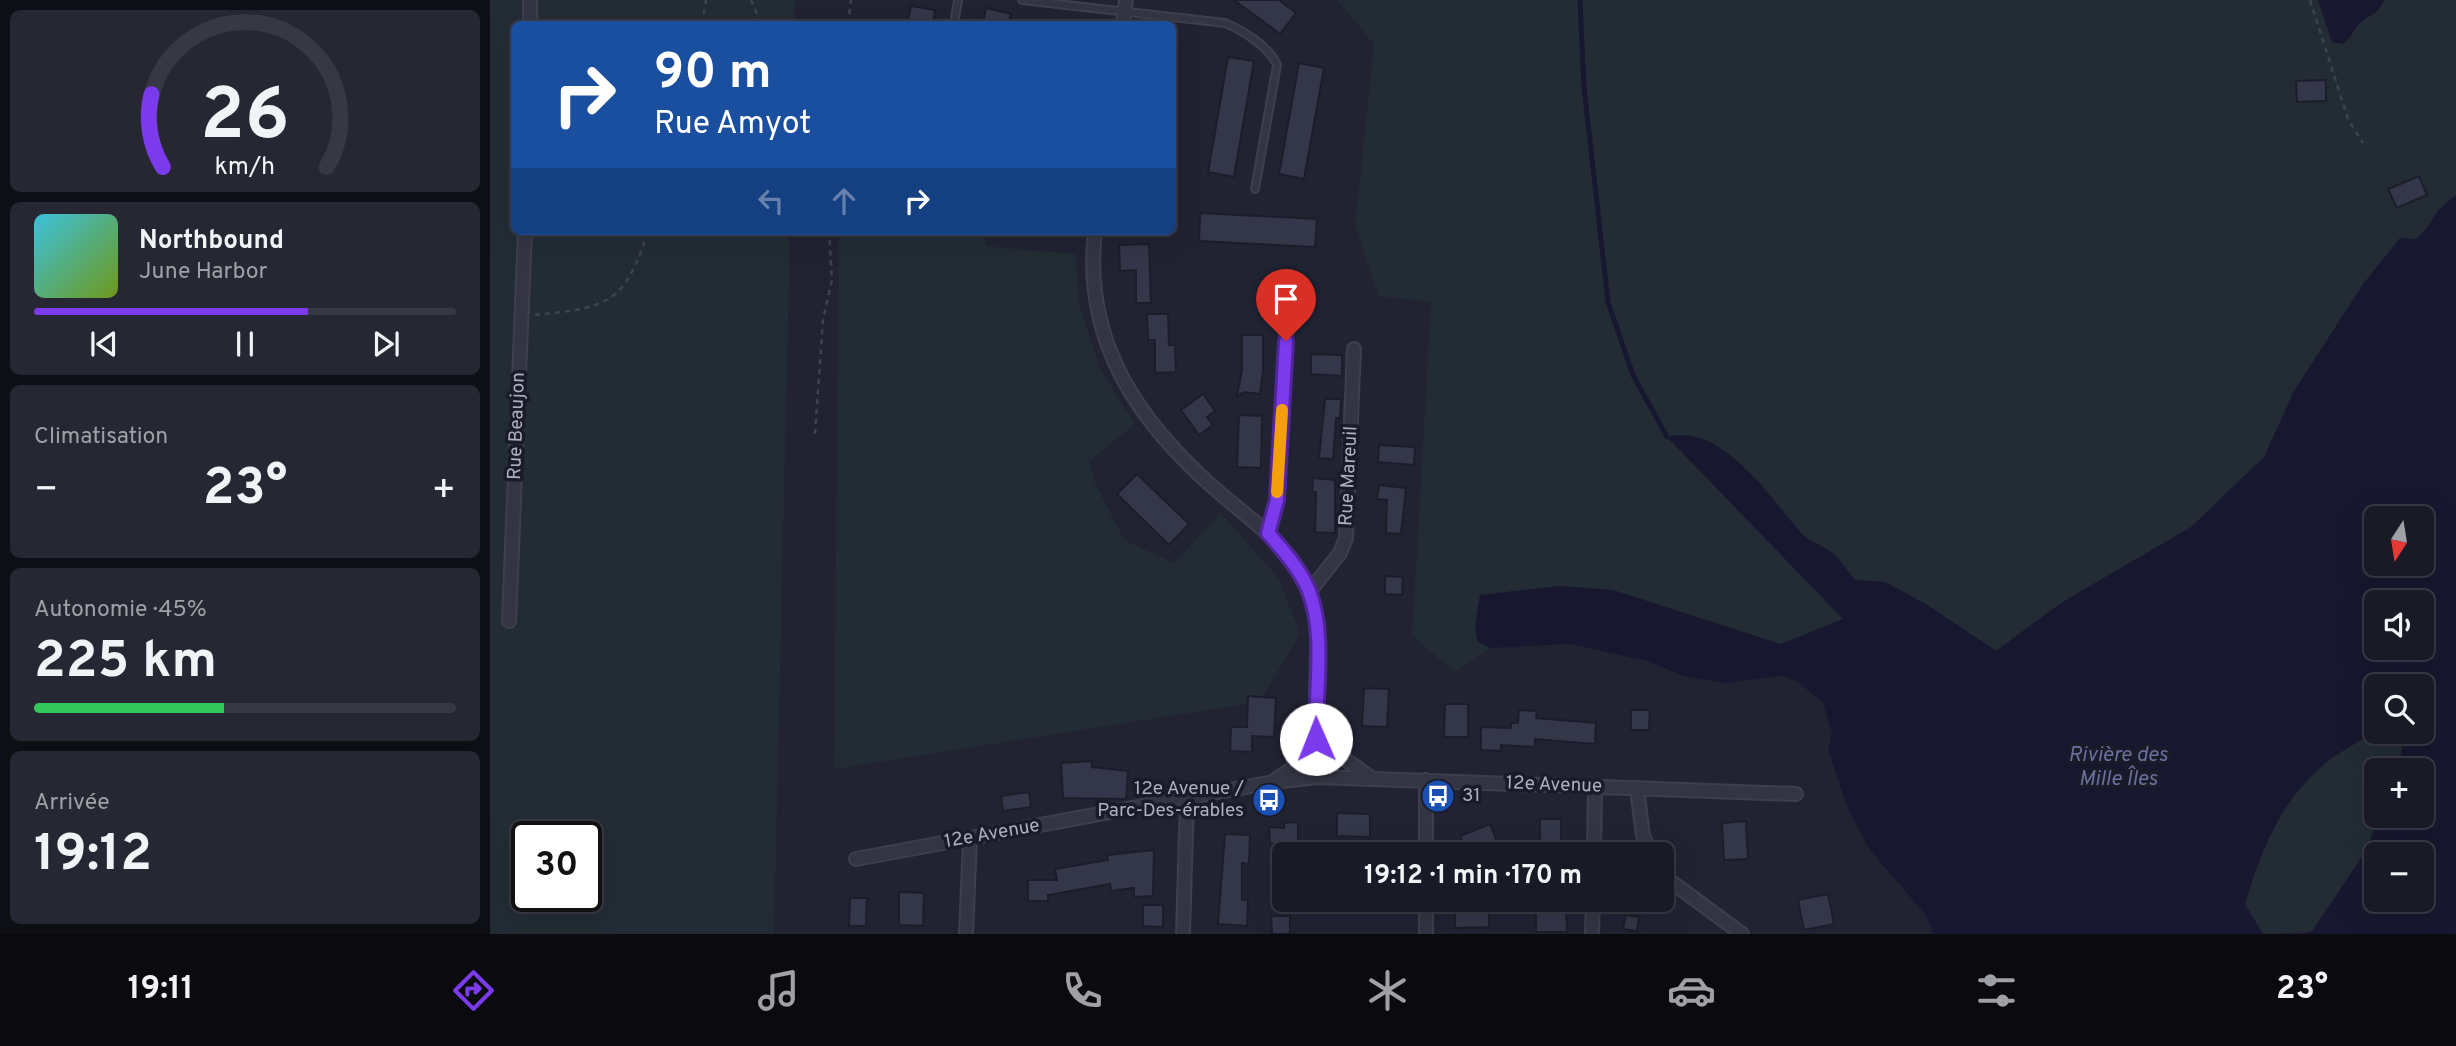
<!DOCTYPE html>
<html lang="fr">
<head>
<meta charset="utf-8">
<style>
  :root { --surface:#191a26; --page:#262732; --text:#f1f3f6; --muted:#9fa1a7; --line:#373843; --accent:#7c3aed }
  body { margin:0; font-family:Overpass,sans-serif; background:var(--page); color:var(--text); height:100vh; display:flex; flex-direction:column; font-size:26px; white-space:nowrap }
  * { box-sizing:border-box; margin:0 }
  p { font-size:23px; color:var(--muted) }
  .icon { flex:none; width:38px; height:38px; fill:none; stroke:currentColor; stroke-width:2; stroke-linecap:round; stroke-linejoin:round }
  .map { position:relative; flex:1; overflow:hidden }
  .panel { display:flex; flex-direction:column; gap:10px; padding:10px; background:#0e0e15; width:490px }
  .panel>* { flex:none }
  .top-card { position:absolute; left:21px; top:21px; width:665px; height:214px; border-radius:10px; box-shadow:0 7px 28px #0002,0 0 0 2px var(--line); background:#1a4fa0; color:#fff; overflow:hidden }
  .needle { width:46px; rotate:192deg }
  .tools { position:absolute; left:1874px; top:506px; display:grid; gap:14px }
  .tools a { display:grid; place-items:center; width:70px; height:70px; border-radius:10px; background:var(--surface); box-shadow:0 7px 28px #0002,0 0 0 2px var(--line); font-size:35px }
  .speed { position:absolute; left:21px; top:821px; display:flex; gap:14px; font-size:35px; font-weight:700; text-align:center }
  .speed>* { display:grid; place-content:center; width:91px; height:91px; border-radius:50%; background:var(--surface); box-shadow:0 7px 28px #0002,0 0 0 2px var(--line); line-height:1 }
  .speed .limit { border:4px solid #111; border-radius:10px; background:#fff; color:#111 }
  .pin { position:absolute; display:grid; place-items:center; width:60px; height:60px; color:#fff; margin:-72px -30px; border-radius:50% 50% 50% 0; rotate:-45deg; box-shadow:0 0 7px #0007 }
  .pin .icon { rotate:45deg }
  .me { position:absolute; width:77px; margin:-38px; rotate:359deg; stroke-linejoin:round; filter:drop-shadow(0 0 5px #0008) }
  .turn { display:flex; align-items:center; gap:24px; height:147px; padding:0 28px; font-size:32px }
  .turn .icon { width:91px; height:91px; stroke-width:2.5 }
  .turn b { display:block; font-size:49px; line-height:60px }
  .lanes { display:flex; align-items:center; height:66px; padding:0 28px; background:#0003; justify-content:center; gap:35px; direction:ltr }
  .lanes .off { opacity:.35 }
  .big { font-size:52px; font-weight:700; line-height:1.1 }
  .panel .tile { flex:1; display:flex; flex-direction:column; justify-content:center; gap:10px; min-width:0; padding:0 24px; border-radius:10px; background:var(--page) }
  .panel .dial { align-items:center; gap:0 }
  .dial svg { height:182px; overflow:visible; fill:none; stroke:var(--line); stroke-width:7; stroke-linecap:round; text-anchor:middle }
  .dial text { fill:var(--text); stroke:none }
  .song { display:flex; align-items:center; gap:21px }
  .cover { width:84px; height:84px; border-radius:10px; background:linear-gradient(135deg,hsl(190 70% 55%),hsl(80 70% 35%)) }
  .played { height:7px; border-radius:4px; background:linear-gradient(90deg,var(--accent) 65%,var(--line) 65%) }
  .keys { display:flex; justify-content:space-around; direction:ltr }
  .heat { display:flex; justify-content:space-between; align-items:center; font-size:38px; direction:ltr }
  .charge { height:10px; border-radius:5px; background:linear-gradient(90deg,#34c759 45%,var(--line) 0) }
  .trip { position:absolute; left:782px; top:842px; width:402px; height:70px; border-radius:10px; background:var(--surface); box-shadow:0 7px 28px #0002,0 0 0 2px var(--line); font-weight:700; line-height:70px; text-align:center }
  .menu { display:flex; height:112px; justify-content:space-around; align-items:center; background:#0a0a0f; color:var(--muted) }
  .menu .icon { width:49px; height:49px }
  .menu .selected { color:var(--accent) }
  .menu b { font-size:32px; color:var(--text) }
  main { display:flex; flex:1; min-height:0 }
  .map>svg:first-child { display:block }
  .green { fill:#232c34; fill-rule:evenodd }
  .water { fill:#17182f; fill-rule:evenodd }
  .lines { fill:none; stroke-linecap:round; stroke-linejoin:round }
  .stream { stroke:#17182f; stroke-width:5 }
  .building { fill:#343649; stroke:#1c1d2a; stroke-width:2 }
  .service-casing { stroke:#3e3f4d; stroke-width:10 }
  .minor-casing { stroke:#3e3f4d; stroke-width:16 }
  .path { stroke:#3c454d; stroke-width:2.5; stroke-dasharray:5 5; stroke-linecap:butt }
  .service { stroke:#343544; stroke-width:6 }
  .minor { stroke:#343544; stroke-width:12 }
  .route-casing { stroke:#51269a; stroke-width:18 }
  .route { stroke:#7c3aed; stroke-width:12 }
  .slow { stroke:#f59e0b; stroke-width:12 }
  .labels { text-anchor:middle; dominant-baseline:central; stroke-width:7; stroke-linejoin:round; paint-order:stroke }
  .street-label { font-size:19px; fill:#aeafc1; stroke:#1a1b28 }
  .poi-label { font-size:19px; fill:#aeafc1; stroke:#1a1b28; text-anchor:end }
  .water-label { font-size:21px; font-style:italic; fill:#6b6f9c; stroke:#1a1b28 }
</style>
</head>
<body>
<main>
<section class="panel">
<div class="tile dial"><svg viewBox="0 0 100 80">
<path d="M14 69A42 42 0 1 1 86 69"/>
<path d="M14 69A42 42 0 0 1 9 37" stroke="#7c3aed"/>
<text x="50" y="56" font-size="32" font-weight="700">26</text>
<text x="50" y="72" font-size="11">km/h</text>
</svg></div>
<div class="tile">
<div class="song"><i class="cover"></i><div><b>Northbound</b><p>June Harbor</p></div></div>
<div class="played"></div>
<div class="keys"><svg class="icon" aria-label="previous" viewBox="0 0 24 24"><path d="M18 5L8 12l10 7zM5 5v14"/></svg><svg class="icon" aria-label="pause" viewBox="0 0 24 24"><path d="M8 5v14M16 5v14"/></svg><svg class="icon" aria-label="next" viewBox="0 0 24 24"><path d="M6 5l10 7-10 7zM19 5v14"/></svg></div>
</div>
<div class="tile"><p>Climatisation</p>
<div class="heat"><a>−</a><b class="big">23°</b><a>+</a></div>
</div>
<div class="tile"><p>Autonomie · 45%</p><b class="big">225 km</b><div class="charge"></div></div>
<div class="tile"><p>Arrivée</p><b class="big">19:12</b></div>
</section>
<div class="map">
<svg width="1966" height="934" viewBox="0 0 1966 934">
  <rect width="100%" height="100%" fill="#212333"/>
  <path class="green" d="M0,0h305l-1,24h-280v207h276l-16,703h-284zM37,836h59v60h-59z
    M847,0h1119v196c-25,15 -20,27 -40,44l-16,-1 -36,44 -70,108 -30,66 -73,70 -130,76 -65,48 -72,-48 -39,-21 -30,-2 -22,-27 -29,-17 -49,-60 48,100 40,43 -62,26 -168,-55 -53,-4 -80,9 -3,46 13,7 -35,24 -43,-36 19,-334 -53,-6 -23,-71 19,-181z
    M349,231h148l-2,15 90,8 5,54 20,61 35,55 -46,38 6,21 29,57 50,23 47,-50 58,66 21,55 -41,68 -425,67z
    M1915,732l-7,38h-22v46h4l-16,38 -52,77 -49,3 -18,-30 16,-54 27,-50 39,-40 47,-27z"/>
  <path class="water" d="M1828,0h66c-5,13 -11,13 -21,21 -9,6 -11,17 -20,23l-11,-2z
    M1966,196v738h-151l7,-3 52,-77 16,-38h42v-46h-24l7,-38h17v-46h-46l2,46c-10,2 -19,9 -29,15 -60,35 -85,93 -104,157l18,30h-329l-9,-20 -55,-64 -22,-41 -20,-59 4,-17 -9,-30 -26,-22 -14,-5 -57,7 -43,-7 -35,-15 -78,-17 -80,4 -13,-7 -2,-15 5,-31 80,-9 53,4 168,54 62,-25 -176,-182c56,-15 103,63 135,97 8,8 19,11 28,17 10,7 17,20 25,29l30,2 39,21 72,48 65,-48 130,-76 73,-70 30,-66 70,-108 36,-45 16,1c20,-17 15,-28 40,-43zM1886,518h46v46h-46zM1886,602h46v46h-46zM1886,854h46v46h-46z"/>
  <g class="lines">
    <path class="stream" d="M1090,0l4,87 24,215 25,73 34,62"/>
  </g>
  <path class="building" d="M744,0h45l17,13 -16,21z
    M421,6l24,4 -2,14h-26z
    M496,8l25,6 -3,10h-25z
    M738,57l26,4 -20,116 -26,-5z
    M809,63l25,5 -20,111 -25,-5z
    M1836,80v21l-29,1 -1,-21z
    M1929,176l8,19 -30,13 -9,-19z
    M710,213l117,6 -2,28 -116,-6z
    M659,244l2,59h-15v-33l-16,1 -1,-26z
    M657,314h21l1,31h6l1,27 -21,1v-33h-7z
    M752,335h21v36l-3,23 -16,-2 -7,4 5,-26z
    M821,354l31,1v21l-31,-2z
    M713,394l12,17 -8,6 6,8 -14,10 -18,-25z
    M835,399h16l-1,19h-4l-3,41 -14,-1z
    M749,415l23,1 -1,52 -24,-1z
    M889,445l36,2 -1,18 -36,-3z
    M647,474l52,50 -20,21 -52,-51z
    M823,478l22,2v53l-20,-1 1,-40h-4z
    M889,485l27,3 -5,46 -15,-1 1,-33 -10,-1z
    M895,576l18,1 -1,18 -17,-1z
    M874,688l25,1 -2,38 -25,-1z
    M758,696l28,2 -2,39 -22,-1v16l-22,-1 1,-24h16z
    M955,704h23v33h-24z
    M1029,710l18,1 -1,7 60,5 -1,21 -60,-5v8l-34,-2v6l-20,-1v-23l30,1v-5h7z
    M1141,710h19l-1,20h-18z
    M602,761v6l36,4 -2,28 -63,-1 -2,-35z
    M539,792l2,15 -28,4 -2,-15z
    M847,813l33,1v23l-33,-1z
    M1050,819h21v27h-21z
    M1256,821l2,38 -24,1 -2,-37z
    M808,822v20l-28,2 -1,-17 15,1v-5z
    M1000,824l12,30h-34l-8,-18z
    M735,834l25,1 -1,29 -7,-1v37h6l-1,26 -29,-2z
    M664,850l-1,46 -19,1v-9l-23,3 -1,-7 -62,11v6h-20v-21h29l-2,-11 53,-9 -1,-5z
    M409,892l25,1 -1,33 -24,-1z
    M1338,894l6,30 -30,6 -6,-30z
    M360,898h17l-1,28h-17z
    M999,904v23l-34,1v-23z
    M653,905h20v22l-20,-1z
    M1046,910h30l1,22h-31z
    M1136,915l13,2 -2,14 -14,-2z
    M781,916h19v18h-18z"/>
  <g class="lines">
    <defs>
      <path id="service" d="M532,0l203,23c17,7 45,24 52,42l-22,124
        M464,24l4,-24"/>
      <path id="minor" d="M40,24v-24
        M633,24l3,-24
        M605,231c-13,112 45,194 127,264 32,27 73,55 88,97 11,33 6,71 6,106 0,26 1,52 1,79
        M778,533l9,-33 12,-212
        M819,592l31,-39 6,-15 8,-189
        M19,621l16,-390
        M826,720l23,35 31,22
        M936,780v74
        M784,781l20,-14 19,-40
        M1147,788l6,48 8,18
        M1104,854l1,-67
        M366,859l417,-77 44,-5 479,17
        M1172,875l80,59
        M936,900v34
        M476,934l4,-96
        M693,934l4,-136
        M1102,934l1,-34"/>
    </defs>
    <use href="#service" class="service-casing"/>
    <use href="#minor" class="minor-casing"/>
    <path class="path" d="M261,0l10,24
      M1820,0l38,119 15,24
      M212,24l4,-24
      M358,24l3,-24
      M45,315c74,-8 89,-10 113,-84
      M325,434l8,-115 9,-39 -3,-49"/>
    <use href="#service" class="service"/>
    <use href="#minor" class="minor"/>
  </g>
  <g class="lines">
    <defs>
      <path id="route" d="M796,341l-9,159 -9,33c15,17 32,36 41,58 17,44 6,102 7,148"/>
    </defs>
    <use href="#route" class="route-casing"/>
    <use href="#route" class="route"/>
    <path class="slow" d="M787,492l5,-82"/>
  </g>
  <defs>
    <symbol id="bus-disc" viewBox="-11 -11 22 22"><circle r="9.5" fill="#1a4fb4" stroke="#1a1b28"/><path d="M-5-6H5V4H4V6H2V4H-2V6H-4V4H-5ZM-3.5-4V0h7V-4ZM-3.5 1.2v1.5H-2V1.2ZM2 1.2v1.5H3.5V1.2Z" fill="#fff"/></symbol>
  </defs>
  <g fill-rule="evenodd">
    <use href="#bus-disc" x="929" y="777" width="38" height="38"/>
    <use href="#bus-disc" x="760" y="781" width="38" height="38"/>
  </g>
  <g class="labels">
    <g class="street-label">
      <text transform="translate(27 426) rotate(-88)">Rue Beaujon</text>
      <text transform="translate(859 476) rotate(-87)">Rue Mareuil</text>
      <text transform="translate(1064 785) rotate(2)">12e Avenue</text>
      <text transform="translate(502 834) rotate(-10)">12e Avenue</text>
    </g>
    <g class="poi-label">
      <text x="754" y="789">12e Avenue /<tspan x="754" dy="22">Parc-Des-érables</tspan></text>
      <text x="972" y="796" text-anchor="start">31</text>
    </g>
    <g class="water-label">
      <text x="1628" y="755">Rivière des<tspan x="1628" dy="24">Mille Îles</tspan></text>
    </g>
  </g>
</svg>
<div class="tools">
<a><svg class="needle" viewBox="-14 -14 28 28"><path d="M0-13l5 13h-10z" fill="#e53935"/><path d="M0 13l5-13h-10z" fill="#9fa1a7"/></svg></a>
<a><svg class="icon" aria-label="sound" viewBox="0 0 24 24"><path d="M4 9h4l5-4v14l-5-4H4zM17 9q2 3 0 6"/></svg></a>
<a><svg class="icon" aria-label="search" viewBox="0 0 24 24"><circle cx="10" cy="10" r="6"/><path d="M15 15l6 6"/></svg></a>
<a>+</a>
<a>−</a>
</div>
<div class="speed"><div class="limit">30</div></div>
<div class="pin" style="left:796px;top:341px;background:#d93025"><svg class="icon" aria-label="arrive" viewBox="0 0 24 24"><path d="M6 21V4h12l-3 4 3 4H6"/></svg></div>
<svg class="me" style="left:826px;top:739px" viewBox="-20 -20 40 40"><circle r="19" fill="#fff"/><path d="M0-13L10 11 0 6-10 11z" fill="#7c3aed"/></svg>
<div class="trip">19:12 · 1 min · 170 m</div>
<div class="top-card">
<div class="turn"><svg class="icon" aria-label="right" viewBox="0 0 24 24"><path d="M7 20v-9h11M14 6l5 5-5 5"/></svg><div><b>90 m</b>Rue Amyot</div></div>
<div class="lanes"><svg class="icon off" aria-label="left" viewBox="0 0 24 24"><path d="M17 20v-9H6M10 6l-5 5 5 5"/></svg><svg class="icon off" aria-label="ahead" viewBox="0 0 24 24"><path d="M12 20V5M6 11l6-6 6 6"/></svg><svg class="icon" aria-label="right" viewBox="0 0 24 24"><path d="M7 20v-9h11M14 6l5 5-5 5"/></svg></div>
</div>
</div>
</main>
<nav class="menu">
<b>19:11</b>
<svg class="icon selected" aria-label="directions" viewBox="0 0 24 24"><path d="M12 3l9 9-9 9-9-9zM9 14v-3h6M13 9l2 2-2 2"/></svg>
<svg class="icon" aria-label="music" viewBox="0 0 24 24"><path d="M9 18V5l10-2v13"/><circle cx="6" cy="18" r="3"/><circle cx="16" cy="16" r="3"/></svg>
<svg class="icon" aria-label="phone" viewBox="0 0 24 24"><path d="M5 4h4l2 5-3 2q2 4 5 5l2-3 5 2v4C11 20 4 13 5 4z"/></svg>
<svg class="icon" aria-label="climate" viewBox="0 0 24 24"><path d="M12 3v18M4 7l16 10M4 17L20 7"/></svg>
<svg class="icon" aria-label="car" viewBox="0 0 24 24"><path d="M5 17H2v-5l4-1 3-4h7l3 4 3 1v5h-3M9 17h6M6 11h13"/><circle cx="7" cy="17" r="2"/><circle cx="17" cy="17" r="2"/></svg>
<svg class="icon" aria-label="filters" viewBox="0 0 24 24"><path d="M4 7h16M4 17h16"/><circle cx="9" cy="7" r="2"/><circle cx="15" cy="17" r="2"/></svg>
<b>23°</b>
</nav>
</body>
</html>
